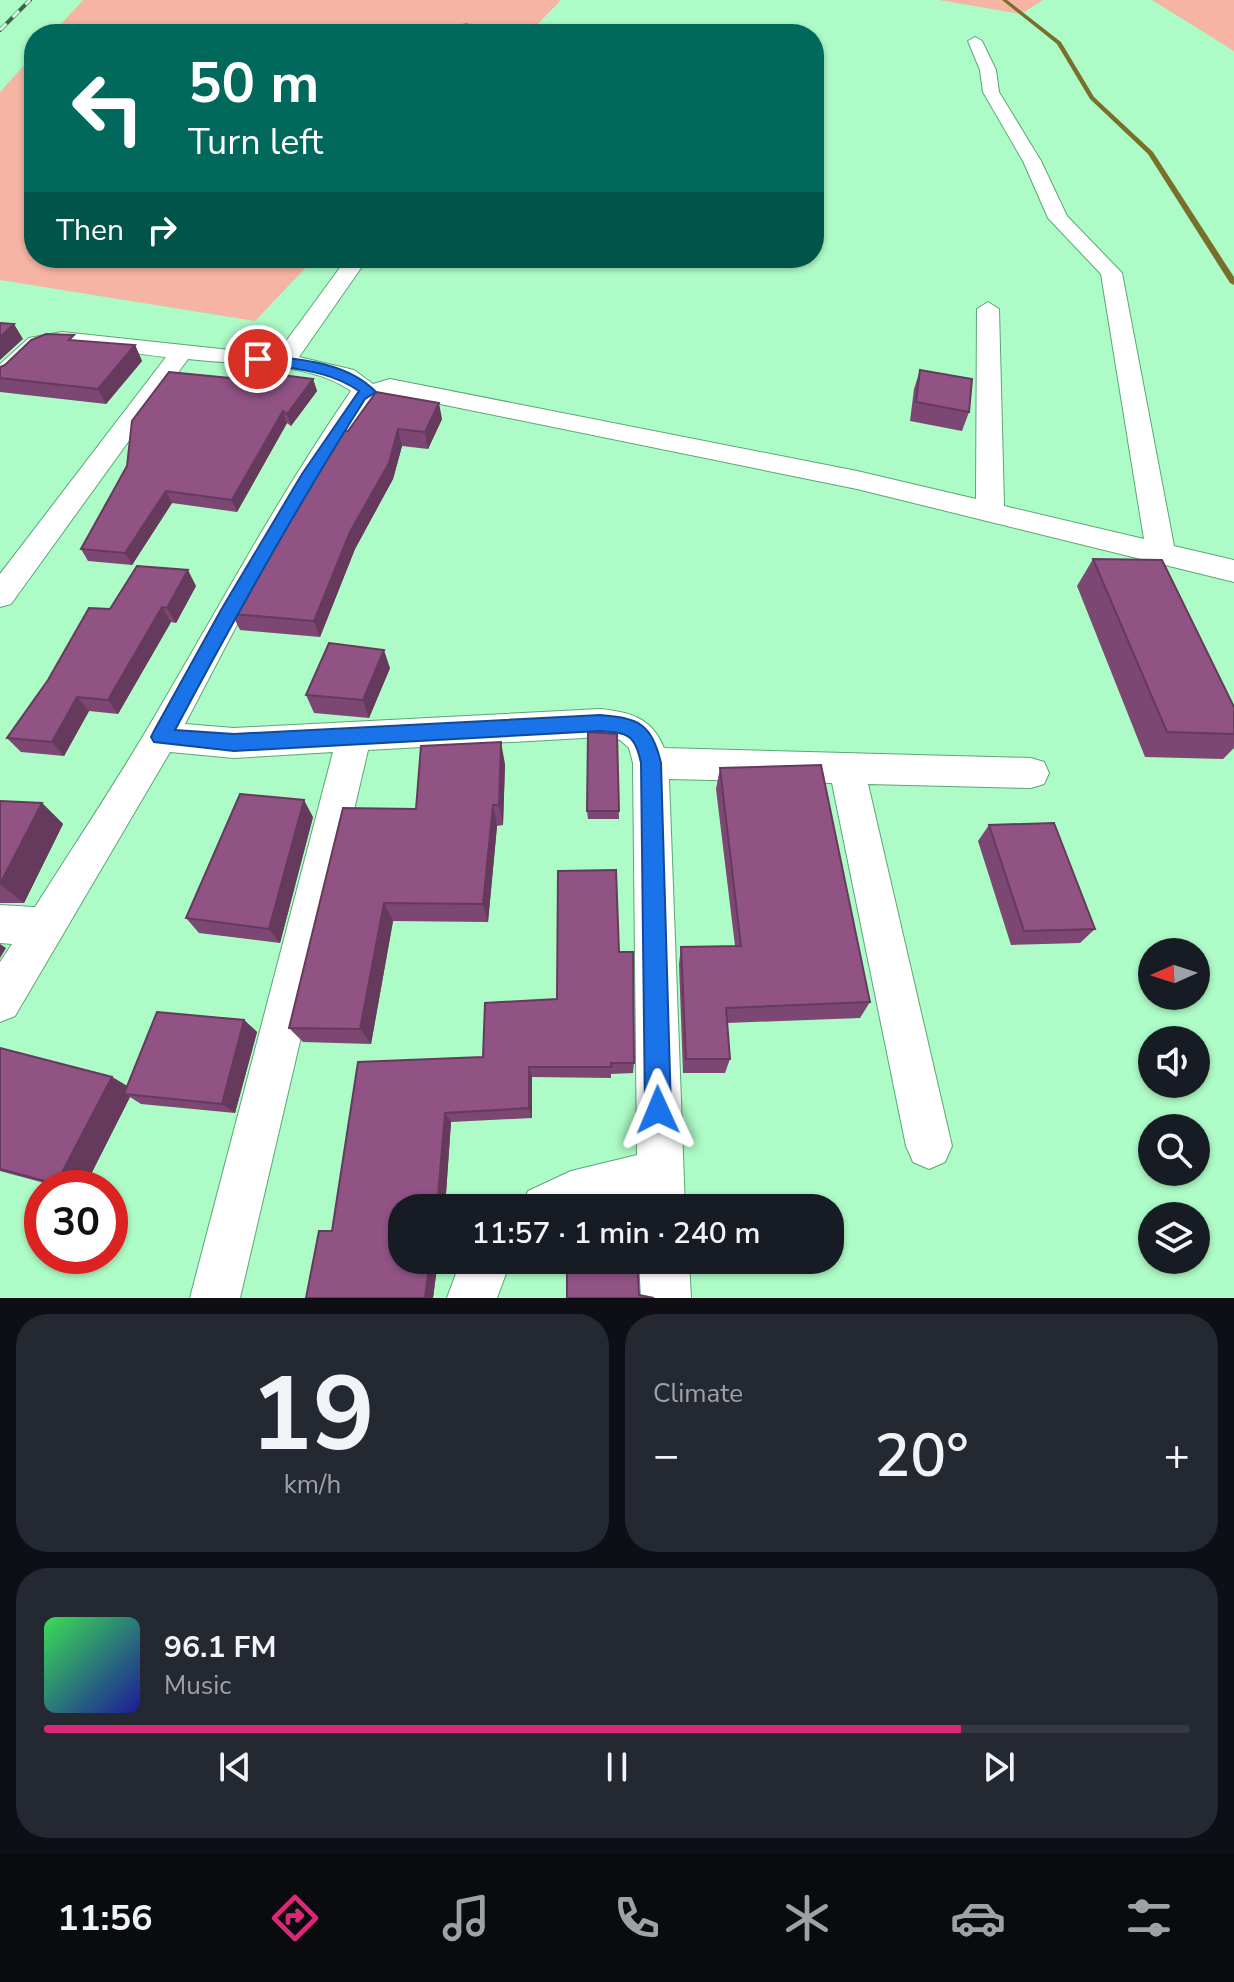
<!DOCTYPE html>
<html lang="en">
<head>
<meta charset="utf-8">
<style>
  :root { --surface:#171b24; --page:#242831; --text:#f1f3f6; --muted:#9ea1a6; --line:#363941; --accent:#db2777 }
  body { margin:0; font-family:"Nunito Sans",sans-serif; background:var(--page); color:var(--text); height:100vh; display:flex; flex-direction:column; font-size:30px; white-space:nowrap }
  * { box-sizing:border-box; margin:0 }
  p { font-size:26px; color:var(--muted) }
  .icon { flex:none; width:44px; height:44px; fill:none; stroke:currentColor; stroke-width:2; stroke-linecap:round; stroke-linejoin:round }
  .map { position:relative; height:1298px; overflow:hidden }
  .sheet { display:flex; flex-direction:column; gap:16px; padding:16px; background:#0d0f14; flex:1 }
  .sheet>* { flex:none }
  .banner { position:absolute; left:24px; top:24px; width:800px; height:244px; border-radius:32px; box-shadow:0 2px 6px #0004; background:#00695c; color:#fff; overflow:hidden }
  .needle { width:52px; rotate:267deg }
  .controls { position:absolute; left:1138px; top:938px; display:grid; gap:16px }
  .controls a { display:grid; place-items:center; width:72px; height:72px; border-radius:50%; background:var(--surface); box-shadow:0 2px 6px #0004; font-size:40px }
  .speed { position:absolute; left:24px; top:1170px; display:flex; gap:16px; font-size:40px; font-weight:700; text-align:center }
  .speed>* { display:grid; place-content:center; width:104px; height:104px; border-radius:50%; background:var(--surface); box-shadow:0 2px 6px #0004; line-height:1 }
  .speed .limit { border:12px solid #d22; background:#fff; color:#111 }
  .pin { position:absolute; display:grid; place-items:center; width:68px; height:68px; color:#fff; margin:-34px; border:4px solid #fff; border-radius:50%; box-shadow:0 2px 8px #0007 }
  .me { position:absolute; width:88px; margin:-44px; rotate:359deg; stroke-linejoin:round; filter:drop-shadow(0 0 6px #0008) }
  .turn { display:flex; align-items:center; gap:28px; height:168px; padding:0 32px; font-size:36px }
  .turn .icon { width:104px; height:104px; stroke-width:2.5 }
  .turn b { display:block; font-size:56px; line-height:68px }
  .then { display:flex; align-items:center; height:76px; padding:0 32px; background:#0003; gap:16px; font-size:30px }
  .big { font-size:60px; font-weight:600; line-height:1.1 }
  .sheet .widget { flex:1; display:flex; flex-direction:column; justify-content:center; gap:12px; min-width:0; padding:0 28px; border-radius:32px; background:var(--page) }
  .sheet .dial { align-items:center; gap:0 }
  .dial b { font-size:104px; line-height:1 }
  .song { display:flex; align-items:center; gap:24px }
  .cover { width:96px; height:96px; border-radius:12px; background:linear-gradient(135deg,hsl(130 70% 55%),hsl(240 70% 35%)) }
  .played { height:8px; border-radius:4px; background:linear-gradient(90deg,var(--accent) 80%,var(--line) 80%) }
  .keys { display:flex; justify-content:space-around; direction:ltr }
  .heat { display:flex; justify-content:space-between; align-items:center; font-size:44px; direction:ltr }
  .sheet .tiles { flex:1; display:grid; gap:16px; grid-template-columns:1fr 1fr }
  .widget:last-child { grid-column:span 2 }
  .trip { position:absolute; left:388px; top:1194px; width:456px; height:80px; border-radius:32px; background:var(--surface); box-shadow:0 2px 6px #0004; font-weight:600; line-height:80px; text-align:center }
  .tab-bar { display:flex; height:128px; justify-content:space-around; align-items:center; background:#090b0e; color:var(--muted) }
  .tab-bar .icon { width:56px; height:56px }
  .tab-bar .active { color:var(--accent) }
  .tab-bar b { font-size:36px; color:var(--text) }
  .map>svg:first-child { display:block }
  .green { fill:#f5b4a4 }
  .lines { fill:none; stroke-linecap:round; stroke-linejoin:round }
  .stream { fill:#776f2a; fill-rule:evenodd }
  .street-casing { stroke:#5ba676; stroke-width:2 }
  .street { fill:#fff; fill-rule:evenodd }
  .rail-casing { stroke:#3b6649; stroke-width:4 }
  .rail { stroke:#defce7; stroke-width:3; stroke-dasharray:9; stroke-linecap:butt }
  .wall { fill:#7c4772 }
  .shaded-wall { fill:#653a5c }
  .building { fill:#905384; stroke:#653a5c; stroke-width:2 }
  .route { fill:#1a73e8; stroke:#114b97; stroke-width:2 }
</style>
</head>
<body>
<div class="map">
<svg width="1234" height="1298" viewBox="0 0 1234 1298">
  <rect width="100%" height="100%" fill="#adfbc6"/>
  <path class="green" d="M83,0h476l1,1 -32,33h-476z
    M939,0h104l-22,14z
    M1152,0h82v51z
    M34,54v204h281l-60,63 -255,-41v-188z"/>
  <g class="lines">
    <path class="stream" d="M1002,0h5l54,42 33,55 59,55 81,125v8l-4,-2 -82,-129 -58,-55 -33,-55z"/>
    <defs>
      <path id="street" d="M467,24l7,4 -4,6h-14l6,-9z
        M975,37l7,4 14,29 3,22 42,69 26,55 55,57 52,273 60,14v22l-377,-93 -466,-95 -22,7 -46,73 -83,145 -55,105 49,4 366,-19c31,3 52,9 64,39l367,10 13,4 5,11 -5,11 -13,4 -163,-4 84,362 -7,16 -16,7 -16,-7 -7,-16 -74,-363 -163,-4 16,429h-48v-6l-23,6h-93l7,-17 43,-20 66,-16 -4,-392 -4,-15 -9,-8 -20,-3 -232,13 -128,548h-50l143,-546 -99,6 -64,-6 -155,264 -15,6v-60l12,-18 -12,-1v-38l35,2c38,-60 78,-120 114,-181 67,-113 128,-228 202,-335 -39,-29 -114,-26 -163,-32l-177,245 -11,3v-33l166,-217c-24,-2 -104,-17 -122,-8 -17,8 -24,30 -44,35v-20l29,-26 33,-6 214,23 71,-97h21l-69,99 55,13 19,14 17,-5 467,92 119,28 1,-190 11,-7 11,7 5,197 140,33 -43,-265 -53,-56 -25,-57 -40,-69 -3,-22 -12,-29z
        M461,1260h50l-14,38h-50z
        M639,1260h50l2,38h-50z"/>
    </defs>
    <use href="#street" class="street-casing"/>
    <use href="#street" class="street"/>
    <defs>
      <path id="rail" d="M0,30l30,-30"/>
    </defs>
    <use href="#rail" class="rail-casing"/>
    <use href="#rail" class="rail"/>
  </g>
  <path class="wall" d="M77,341l58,4 7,16 -36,43 -106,-12v-25z
    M920,370l49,42 -7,19 -52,-10 4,-32z
    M313,379l4,12 -26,35 -4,-3 -50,89 -65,-9 -40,62 -44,-4 -7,-12 46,-83 133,-85z
    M442,419l-14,30 -26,-3 -9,33 -38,70 -35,88 -80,-7 -8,-16 116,-183z
    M1093,559l141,148v41l-11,11 -78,-2 -68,-171z
    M196,586l-20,37 -5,-1 -53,92 -29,-3 -25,45 -43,-4 -14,-14 103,-129z
    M390,668l-21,50 -55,-5 -8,-18z
    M617,734l2,85h-31l-1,-8z
    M505,764l-2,61 -6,1 -9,96 -95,-1 -22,123 -68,-2 -14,-14 127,-219z
    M720,768l150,234 -10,16 -133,5 3,36 -5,14h-42l-4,-109 2,-17 54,-1 -19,-157z
    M0,801l42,2 21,21 -39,79h-24z
    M313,817l-33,126 -81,-10 -13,-15z
    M989,825l106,104 -15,14 -69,2 -33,-104z
    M619,952l15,111 -1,10 -22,1v4l-79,-1v41l-81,4 -6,86h-43l36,52 -5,38h-127l26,-67 151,-174z
    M244,1020l13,12 -22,81 -94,-9 -11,-7 -46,91h-21l-63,-17v-123l112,29 15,9z"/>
  <path class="shaded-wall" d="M14,324l9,15 -23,21v-23z
    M135,345l7,16 -36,43 -8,-15z
    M313,379l4,12 -26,35 -4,-12z
    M439,403l3,16 -14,30 -3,-17z
    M283,411l4,12 -50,89 -5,-12z
    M398,429l4,17 -9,33 -38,70 -35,88 -6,-16 36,-89z
    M166,491l6,12 -40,62 -7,-12z
    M188,570l8,16 -20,37 -9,-15z
    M162,607l9,15 -53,92 -10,-14z
    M384,650l6,18 -21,50 -6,-18z
    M77,697l12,14 -25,45 -12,-14z
    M501,742l4,22 -2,61 -4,-20z
    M304,800l9,17 -33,126 -11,-14z
    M42,803l21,21 -39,79 -24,-19z
    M493,805l4,21 -9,96 -5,-18z
    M384,903l9,18 -22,123 -11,-15z
    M0,944l6,4 -6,10z
    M244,1020l13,12 -22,81 -13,-9z
    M529,1067l3,10v41l-3,-10z
    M112,1077l22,13 -10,4 6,3 -46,91h-17l-11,-4z
    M445,1113l6,9 -6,86h-8z
    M430,1260h8l-5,38h-8z"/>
  <path class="building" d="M0,323l14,1 -14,13z
    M46,334l28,1 -5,5 66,5 -37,44 -98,-11v-11l5,-2 26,-25z
    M920,370l52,9 -3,33 -53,-10z
    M169,372l91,9 7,-8 46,6 -26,35 -4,-3 -51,89 -66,-9 -41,62 -44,-4 46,-83 5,-45z
    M376,392l63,11 -14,29 -27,-3 -9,34 -39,69 -36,89 -82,-7 21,-40 86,-144 9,1z
    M1093,559l69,1 72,147v27l-67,-2z
    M137,566l51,4 -21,38 -5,-1 -54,93 -31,-3 -25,45 -45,-4 41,-58 41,-72 21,1z
    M329,643l55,7 -21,50 -57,-5z
    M588,732l29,2 2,77h-32z
    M501,742l-2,63h-6l-10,99 -99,-1 -24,126 -71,-1 54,-220 73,1 5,-63z
    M821,765l49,237 -144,6 4,51h-44l-5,-112 60,-1 -21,-178z
    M240,794l64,6 -35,129 -83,-11z
    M0,801l42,2 -42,81z
    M1054,823l41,106 -71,2 -35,-106z
    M616,870l3,82h14l1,111h-23v4h-82v41l-84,5 -8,95h-35v52h28l-5,38h-119l13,-67h13l26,-169 125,-5 2,-54 72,-4 1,-128z
    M157,1012l87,8 -22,84 -98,-10z
    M0,1048l112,29 -56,107 -56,-15z
    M567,1260h70l2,35 15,3h-87z"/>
  <path class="route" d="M258,355c39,4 88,6 118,37l-11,7c-68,107 -130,218 -190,331l59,4 366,-19c39,3 52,9 61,48l10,347 -4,9 -9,4 -9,-4 -4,-9 -4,-347c-6,-29 -13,-30 -41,-32l-366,20 -80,-9 -3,-5 3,-6 67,-121 81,-136 57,-83c-34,-23 -68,-21 -106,-29l-2,-3z"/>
</svg>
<div class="controls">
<a><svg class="needle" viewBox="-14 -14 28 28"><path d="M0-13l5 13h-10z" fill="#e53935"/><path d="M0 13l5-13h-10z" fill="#9ea1a6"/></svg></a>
<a><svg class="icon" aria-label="sound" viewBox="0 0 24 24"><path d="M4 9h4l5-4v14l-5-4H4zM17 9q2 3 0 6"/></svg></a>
<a><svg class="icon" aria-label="search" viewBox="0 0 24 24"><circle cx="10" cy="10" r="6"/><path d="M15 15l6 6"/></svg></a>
<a><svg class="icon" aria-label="layers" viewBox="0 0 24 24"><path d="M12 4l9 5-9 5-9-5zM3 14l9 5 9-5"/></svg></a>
</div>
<div class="speed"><div class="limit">30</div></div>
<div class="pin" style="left:258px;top:359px;background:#d93025"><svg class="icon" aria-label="arrive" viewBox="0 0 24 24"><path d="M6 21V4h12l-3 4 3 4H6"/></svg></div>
<svg class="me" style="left:658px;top:1110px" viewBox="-20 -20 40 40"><path d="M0-17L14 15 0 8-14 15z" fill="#1a73e8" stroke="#fff" stroke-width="4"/></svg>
<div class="trip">11:57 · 1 min · 240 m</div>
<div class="banner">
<div class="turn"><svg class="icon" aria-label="left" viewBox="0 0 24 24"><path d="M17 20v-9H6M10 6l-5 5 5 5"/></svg><div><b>50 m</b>Turn left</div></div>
<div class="then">Then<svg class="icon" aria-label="right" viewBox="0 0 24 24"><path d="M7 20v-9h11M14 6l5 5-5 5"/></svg></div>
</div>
</div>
<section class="sheet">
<div class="tiles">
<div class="widget dial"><b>19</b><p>km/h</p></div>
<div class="widget"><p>Climate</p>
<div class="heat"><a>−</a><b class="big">20°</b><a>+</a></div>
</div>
<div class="widget">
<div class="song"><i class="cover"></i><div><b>96.1 FM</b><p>Music</p></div></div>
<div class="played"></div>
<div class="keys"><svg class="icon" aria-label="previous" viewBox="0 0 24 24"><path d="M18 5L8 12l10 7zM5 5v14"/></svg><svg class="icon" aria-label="pause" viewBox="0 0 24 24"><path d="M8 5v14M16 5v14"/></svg><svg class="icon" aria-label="next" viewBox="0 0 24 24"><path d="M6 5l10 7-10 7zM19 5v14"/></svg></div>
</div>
</div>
</section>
<nav class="tab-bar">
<b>11:56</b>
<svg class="icon active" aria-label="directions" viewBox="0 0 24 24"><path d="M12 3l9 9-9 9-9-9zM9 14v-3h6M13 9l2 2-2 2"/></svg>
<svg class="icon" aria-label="music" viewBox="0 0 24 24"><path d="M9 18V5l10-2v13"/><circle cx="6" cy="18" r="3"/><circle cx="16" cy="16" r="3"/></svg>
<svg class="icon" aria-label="phone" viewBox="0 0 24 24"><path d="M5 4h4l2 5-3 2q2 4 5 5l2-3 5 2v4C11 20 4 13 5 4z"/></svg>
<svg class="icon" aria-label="climate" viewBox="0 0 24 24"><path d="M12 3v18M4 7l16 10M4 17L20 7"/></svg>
<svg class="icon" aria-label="car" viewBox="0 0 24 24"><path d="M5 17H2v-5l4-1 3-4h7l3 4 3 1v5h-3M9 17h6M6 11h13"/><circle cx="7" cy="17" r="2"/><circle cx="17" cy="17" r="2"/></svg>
<svg class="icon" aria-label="filters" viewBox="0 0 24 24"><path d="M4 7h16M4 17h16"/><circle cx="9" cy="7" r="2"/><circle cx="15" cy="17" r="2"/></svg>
</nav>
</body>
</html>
